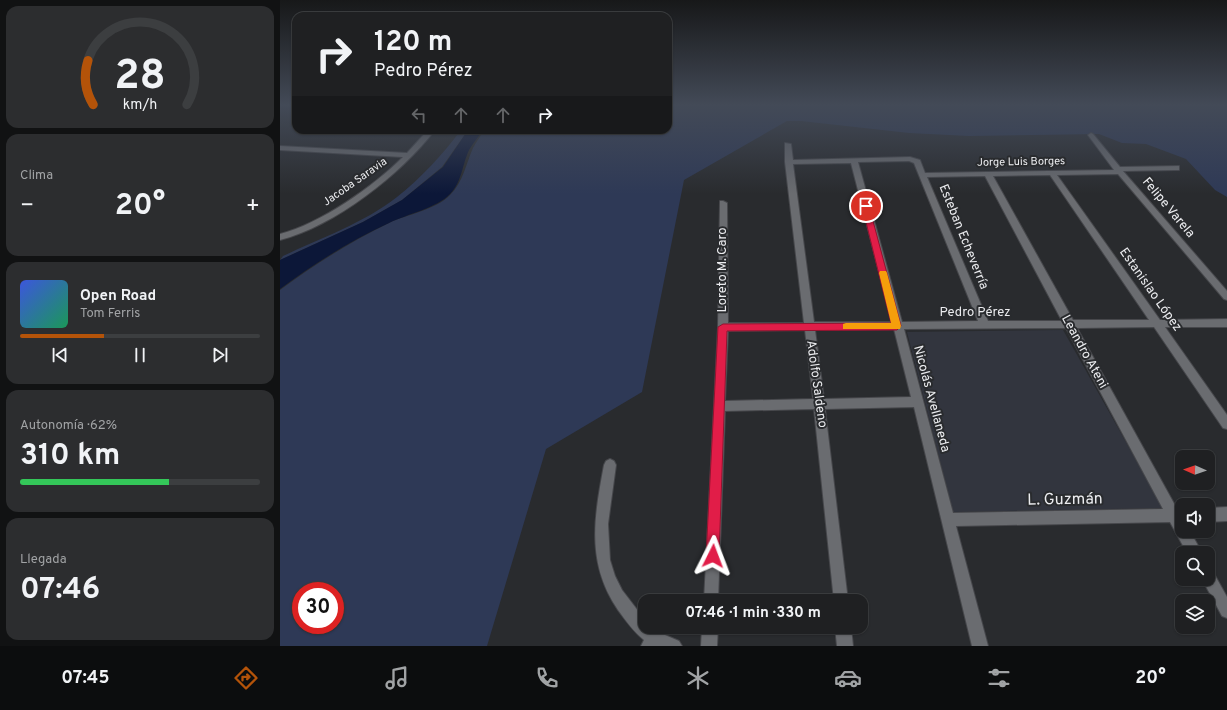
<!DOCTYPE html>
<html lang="es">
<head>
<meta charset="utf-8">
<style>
  :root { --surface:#1f2022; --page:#2c2d2f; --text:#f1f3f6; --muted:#a1a3a5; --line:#3c3e40; --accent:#b45309 }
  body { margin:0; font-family:Overpass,sans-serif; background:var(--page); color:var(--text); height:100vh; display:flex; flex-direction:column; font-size:15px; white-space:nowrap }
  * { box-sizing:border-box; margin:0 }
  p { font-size:13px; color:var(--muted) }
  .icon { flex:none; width:22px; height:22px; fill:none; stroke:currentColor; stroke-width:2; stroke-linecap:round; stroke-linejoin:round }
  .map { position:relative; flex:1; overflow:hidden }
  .details { display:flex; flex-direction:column; gap:6px; padding:6px; background:#111213; width:280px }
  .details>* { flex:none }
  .hud { position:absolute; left:12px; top:12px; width:380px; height:122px; border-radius:12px; box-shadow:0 1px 3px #0004,0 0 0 1px var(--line); background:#1f2022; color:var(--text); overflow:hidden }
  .needle { width:26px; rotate:272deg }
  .controls { position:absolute; left:895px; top:450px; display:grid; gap:8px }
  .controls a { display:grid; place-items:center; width:40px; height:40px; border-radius:8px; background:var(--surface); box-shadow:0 1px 3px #0004,0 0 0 1px var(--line); font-size:20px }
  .speed { position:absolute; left:12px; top:582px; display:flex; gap:8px; font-size:20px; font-weight:700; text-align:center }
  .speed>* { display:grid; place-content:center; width:52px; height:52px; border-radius:50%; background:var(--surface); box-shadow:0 1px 3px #0004,0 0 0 1px var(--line); line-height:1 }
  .speed .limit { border:6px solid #d22; background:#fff; color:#111 }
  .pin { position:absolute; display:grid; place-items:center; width:34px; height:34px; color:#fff; margin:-17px; border:2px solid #fff; border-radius:50%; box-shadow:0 1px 4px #0007 }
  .me { position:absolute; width:44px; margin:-22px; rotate:3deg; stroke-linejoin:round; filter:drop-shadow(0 0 3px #0008) }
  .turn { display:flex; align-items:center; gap:14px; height:84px; padding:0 16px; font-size:18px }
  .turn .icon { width:52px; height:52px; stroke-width:2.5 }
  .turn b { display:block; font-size:28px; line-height:34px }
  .lanes { display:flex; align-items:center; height:38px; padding:0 16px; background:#0003; justify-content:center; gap:20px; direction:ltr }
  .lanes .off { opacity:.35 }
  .big { font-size:30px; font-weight:700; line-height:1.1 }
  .details .tile { flex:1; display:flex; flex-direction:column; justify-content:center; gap:6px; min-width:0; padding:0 14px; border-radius:12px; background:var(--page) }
  .details .dial { align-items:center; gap:0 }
  .dial svg { height:104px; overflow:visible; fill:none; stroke:var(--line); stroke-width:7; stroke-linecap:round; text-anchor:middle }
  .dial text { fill:var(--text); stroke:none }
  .song { display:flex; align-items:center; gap:12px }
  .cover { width:48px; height:48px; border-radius:6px; background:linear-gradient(135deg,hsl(230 70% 55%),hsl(150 70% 35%)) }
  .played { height:4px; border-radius:2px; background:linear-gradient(90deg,var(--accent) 35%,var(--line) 35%) }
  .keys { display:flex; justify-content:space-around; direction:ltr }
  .heat { display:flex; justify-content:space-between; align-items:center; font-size:22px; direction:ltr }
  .charge { height:6px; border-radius:3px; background:linear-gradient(90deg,#34c759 62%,var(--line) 0) }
  .trip { position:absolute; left:358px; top:594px; width:230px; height:40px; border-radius:12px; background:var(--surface); box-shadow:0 1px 3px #0004,0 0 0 1px var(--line); font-weight:700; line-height:40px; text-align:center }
  .dock { display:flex; height:64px; justify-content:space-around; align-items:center; background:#0c0d0e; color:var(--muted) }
  .dock .icon { width:28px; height:28px }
  .dock .current { color:var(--accent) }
  .dock b { font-size:18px; color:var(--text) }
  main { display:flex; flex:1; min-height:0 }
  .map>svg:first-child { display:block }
  .built { fill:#32353e }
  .green { fill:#2e3956; fill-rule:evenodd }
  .water { fill:#0c1738 }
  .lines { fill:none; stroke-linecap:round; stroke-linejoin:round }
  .minor-casing { stroke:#46474b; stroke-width:2 }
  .minor { fill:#6a6c70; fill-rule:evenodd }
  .route { fill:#e11d48; stroke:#92132f }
  .slow { fill:#f59e0b }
  .labels { text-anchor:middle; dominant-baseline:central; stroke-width:4; stroke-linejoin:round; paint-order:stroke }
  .far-street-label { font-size:11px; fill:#ebecef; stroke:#292b2e }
  .street-label { font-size:13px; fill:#ebecef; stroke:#292b2e }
  .near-street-label { font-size:16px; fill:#ebecef; stroke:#292b2e }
</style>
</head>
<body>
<main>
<section class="details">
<div class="tile dial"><svg viewBox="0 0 100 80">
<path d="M14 69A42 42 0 1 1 86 69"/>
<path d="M14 69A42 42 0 0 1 10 35" stroke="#b45309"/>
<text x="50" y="56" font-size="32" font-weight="700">28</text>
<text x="50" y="72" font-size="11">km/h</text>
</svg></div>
<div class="tile"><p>Clima</p>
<div class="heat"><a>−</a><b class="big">20°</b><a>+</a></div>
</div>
<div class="tile">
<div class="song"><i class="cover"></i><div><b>Open Road</b><p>Tom Ferris</p></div></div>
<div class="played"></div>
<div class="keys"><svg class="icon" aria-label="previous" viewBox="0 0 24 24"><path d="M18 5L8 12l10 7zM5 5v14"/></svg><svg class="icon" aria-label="pause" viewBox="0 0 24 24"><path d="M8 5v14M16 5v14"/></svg><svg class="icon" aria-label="next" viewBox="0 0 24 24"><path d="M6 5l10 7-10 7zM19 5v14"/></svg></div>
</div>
<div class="tile"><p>Autonomía · 62%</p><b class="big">310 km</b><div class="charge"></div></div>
<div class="tile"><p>Llegada</p><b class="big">07:46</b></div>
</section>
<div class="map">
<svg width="947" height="646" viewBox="0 0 947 646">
  <rect width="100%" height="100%" fill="#292b2e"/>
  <path class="built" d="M783,330l100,178 -210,4 -46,-180z"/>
  <path class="green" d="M388,104h559v93l-12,-7 -29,-31 -40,-15 -24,-1 -23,-9 -130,2 -60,-3 -108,-12h-14l-103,59 -42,212 -96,57 -59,197h-207v-356c35,-26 70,-48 109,-67 19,-9 46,-13 61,-28 13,-13 16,-31 23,-47 3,-6 8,-12 11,-18h184zM21,591h34v34h-34z
    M181,130h7l-26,37 -40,33 -39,22 -83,38 3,-4c38,-18 81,-33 114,-59 24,-19 46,-43 64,-67z"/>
  <path class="water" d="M188,130h15c-4,6 -10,13 -14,20 -7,15 -7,32 -19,44 -13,14 -43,20 -61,29 -39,18 -74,40 -109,66v-29l83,-38 39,-22 41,-33z"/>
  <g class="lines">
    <defs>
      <path id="minor" d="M148,130h7c-34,44 -100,96 -155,110v-6c40,-10 94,-48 123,-77l-123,-7v-4l127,7z
        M811,133l2,1 27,33 59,-1v4h-3l-53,1 104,120v9l-3,-1 -106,-125 -61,1 103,145 67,-1v8h-62l62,88v14l-4,-1 -69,-101 -77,1 100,181 5,-1v23h8l12,22h-15l-17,-31 -214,4 32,120h-16l-58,-239 -89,2 23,192h-14l-20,-192 -89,2 -7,190h-14l14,-274 2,-126h3l4,2 1,120h76l-19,-161v-19l6,1 2,16 117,-3 10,3 5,13 189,-3 -26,-35zM629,161l5,2 64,158 -76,1 -44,-160zM571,163l41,159h-78l-21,-158zM770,175l99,145h-76l-80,-144zM705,176l77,145h-74l-61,-144zM786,328l97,181 -210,4 -49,-184zM614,329l17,68 -87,2 -9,-69zM525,330l8,69 -88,2 3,-70z
        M330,459l4,2 2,4 -8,59 2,36 5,16 7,14 23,30v7h7l13,8 14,6 3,5h-41l3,-6c-10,-8 -18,-19 -26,-30 -32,-47 -24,-92 -14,-145l2,-4z
        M947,507v14l-19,1v-14z
        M928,570l5,2 14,25v21l-5,-2 -20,-37h6z
        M422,627h16l-1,19h-16z
        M555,627h16l2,19h-16z"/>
    </defs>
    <use href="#minor" class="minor-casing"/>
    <use href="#minor" class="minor"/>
  </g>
  <linearGradient id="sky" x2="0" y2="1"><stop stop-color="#171819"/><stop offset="0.54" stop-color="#434a57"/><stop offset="1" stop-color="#434a57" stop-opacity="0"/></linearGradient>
  <rect width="947" height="194" fill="url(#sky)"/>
  <path class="route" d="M583,204l6,2 32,120 -4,4 -170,1 -8,225 -2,4 -4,2 -5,-2 -2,-4 12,-229 5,-3 168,-1 -29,-117z"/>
  <path class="slow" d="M600,271h6l1,2 14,53 -1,3h-57v-5l3,-1h45l-12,-50z"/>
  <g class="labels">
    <g class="far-street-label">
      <text transform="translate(741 162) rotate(-1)">Jorge Luis Borges</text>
      <text transform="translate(75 182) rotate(-35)">Jacoba Saravia</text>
    </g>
    <g class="street-label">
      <text transform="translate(888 208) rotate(50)">Felipe Varela</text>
      <text transform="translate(683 237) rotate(68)">Esteban Echeverría</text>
      <text transform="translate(443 270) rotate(-90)">Loreto M. Caro</text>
      <text transform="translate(870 290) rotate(55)">Estanislao López</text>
      <text x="695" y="313">Pedro Pérez</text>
      <text transform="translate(804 352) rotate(61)">Leandro Ateni</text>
      <text transform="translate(536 384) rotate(82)">Adolfo Saldeno</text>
      <text transform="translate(651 399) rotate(75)">Nicolás Avellaneda</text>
    </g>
    <g class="near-street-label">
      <text transform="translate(785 500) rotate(-1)">L. Guzmán</text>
    </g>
  </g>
</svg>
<div class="controls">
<a><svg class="needle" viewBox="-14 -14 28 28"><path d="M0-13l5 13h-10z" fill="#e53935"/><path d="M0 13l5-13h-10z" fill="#a1a3a5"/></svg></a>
<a><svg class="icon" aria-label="sound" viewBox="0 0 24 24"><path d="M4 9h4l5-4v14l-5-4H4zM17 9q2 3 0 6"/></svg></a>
<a><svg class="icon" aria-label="search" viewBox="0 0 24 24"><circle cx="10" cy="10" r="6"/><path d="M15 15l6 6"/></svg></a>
<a><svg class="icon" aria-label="layers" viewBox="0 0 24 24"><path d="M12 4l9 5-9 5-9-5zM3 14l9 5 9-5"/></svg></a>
</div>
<div class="speed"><div class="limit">30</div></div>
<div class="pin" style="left:586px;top:206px;background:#d93025"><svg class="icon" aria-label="arrive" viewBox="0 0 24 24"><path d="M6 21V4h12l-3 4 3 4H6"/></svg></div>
<svg class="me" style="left:433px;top:556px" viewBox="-20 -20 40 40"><path d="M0-17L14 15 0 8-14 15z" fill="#e11d48" stroke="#fff" stroke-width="4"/></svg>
<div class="trip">07:46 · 1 min · 330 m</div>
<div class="hud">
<div class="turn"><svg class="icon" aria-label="right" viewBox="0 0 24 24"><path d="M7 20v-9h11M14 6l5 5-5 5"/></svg><div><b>120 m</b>Pedro Pérez</div></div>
<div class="lanes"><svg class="icon off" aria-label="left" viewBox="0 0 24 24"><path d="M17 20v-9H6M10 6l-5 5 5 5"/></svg><svg class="icon off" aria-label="ahead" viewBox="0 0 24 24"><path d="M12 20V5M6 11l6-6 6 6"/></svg><svg class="icon off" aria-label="ahead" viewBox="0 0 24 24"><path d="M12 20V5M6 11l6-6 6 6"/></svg><svg class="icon" aria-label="right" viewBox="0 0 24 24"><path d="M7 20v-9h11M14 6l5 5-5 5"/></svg></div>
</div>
</div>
</main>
<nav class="dock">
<b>07:45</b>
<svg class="icon current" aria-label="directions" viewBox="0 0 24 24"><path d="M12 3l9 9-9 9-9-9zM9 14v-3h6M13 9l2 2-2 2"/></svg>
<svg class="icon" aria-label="music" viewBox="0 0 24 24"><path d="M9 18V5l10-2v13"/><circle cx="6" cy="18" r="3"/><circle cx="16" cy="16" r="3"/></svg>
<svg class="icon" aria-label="phone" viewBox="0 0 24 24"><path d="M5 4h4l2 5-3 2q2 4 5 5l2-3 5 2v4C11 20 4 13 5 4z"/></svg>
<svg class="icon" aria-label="climate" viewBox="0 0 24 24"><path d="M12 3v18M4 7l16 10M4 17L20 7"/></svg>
<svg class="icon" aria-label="car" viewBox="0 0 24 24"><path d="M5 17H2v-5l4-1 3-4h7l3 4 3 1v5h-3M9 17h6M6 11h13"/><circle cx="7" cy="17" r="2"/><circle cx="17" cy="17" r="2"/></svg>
<svg class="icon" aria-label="filters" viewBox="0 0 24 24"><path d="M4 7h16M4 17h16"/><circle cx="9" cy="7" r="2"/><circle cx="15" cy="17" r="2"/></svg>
<b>20°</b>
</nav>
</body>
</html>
